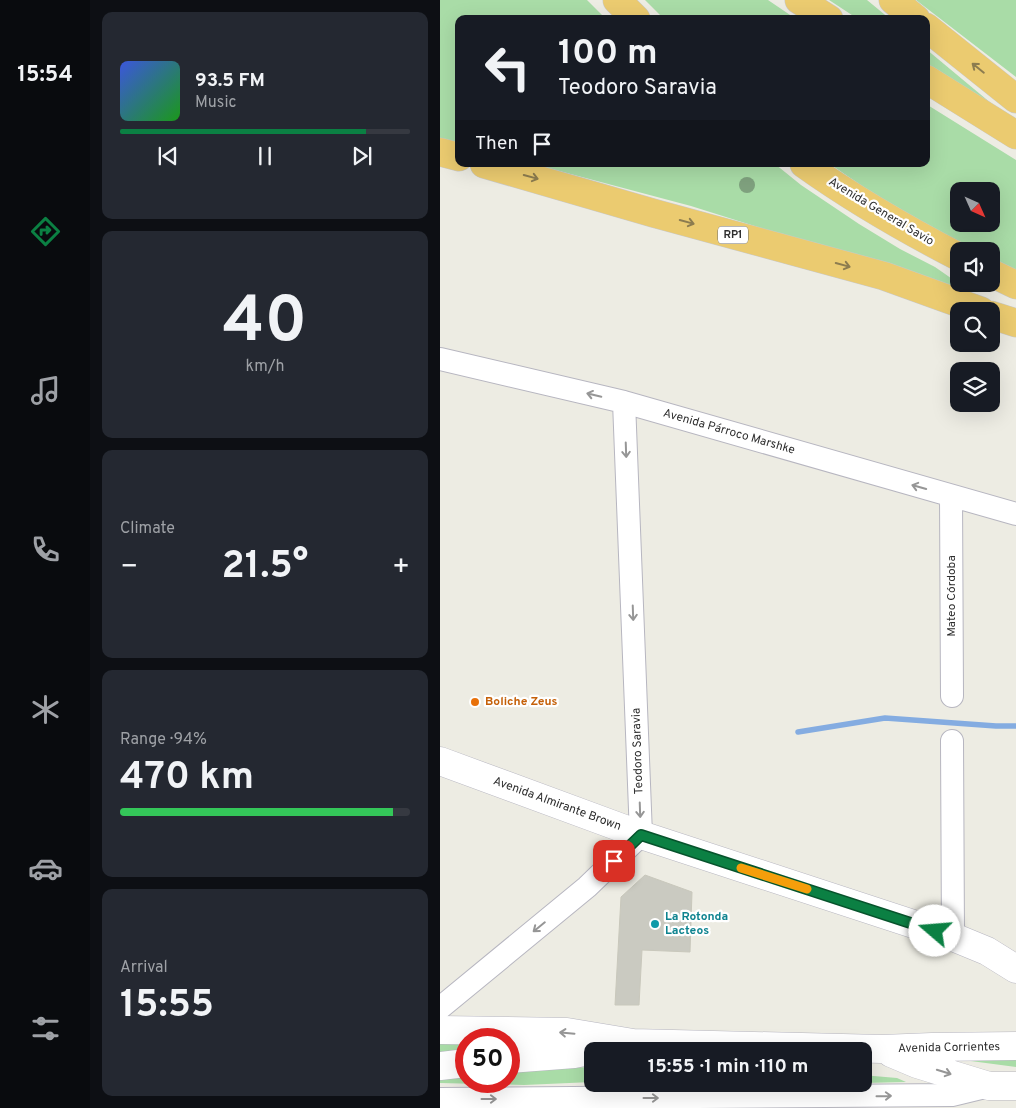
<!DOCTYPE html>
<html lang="en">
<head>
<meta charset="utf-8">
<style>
  :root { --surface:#171b24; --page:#242831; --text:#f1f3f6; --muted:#9ea1a6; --line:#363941; --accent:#0b8043 }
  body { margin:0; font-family:Overpass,sans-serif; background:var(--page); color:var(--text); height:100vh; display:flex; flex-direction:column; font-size:19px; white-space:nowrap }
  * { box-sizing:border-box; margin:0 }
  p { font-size:16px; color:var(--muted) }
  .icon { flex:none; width:28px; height:28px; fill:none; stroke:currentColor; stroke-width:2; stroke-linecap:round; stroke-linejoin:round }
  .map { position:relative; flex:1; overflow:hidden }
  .side { display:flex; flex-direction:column; gap:12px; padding:12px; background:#0d0f14; width:350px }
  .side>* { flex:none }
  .guide { position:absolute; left:15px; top:15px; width:475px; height:152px; border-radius:10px; box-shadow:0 5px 20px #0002; background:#171b24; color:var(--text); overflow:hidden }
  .needle { width:32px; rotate:135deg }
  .controls { position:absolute; left:510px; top:182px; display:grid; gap:10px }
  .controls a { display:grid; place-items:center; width:50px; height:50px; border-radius:10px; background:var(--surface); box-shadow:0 5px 20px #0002; font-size:25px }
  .speed { position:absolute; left:15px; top:1028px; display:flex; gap:10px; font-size:25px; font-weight:700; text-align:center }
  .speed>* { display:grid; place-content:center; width:65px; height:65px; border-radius:50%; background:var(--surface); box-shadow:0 5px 20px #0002; line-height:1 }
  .speed .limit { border:8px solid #d22; background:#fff; color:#111 }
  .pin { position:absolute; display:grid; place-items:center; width:42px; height:42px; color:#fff; margin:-21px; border-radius:10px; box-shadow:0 2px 8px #0006 }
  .me { position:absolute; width:55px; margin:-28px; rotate:288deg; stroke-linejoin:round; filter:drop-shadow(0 0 4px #0008) }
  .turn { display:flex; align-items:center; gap:18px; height:105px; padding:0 20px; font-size:22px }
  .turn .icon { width:65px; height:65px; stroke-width:2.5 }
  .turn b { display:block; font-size:35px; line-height:42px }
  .then { display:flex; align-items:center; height:48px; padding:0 20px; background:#0003; gap:10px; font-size:19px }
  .big { font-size:38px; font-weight:700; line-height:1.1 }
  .side .card { flex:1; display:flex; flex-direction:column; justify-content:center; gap:8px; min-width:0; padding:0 18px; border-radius:10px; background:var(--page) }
  .side .dial { align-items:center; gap:0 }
  .dial b { font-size:65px; line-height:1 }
  .song { display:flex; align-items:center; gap:15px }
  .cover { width:60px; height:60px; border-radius:8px; background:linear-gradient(135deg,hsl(230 70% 55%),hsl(120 70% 35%)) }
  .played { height:5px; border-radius:2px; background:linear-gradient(90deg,var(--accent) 85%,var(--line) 85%) }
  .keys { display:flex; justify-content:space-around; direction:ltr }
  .heat { display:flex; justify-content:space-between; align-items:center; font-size:28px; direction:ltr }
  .charge { height:8px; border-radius:4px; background:linear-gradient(90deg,#34c759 94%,var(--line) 0) }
  .trip { position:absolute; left:144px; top:1042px; width:288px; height:50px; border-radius:10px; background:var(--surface); box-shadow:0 5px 20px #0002; font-weight:700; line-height:50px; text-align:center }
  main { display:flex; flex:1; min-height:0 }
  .dock { display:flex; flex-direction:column; width:90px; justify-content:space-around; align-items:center; background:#090b0e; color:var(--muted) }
  .dock .icon { width:35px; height:35px }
  .dock .on { color:var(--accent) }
  .dock b { font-size:22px; color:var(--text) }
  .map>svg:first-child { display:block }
  .green { fill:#a9dca7; fill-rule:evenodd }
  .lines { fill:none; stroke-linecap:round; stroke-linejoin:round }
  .stream { stroke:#84ace1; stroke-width:5.5 }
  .building { fill:#cacac1; stroke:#c9c8bc }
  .street-casing { stroke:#b7b6c0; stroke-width:24 }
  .secondary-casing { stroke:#b7b6c0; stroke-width:29 }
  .highway-casing { stroke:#c9c9c9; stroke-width:29 }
  .street { stroke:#fff; stroke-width:22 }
  .secondary { stroke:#fff; stroke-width:28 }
  .highway { stroke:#ebcb70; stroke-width:28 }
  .tree { fill:#7fa17e }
  .oneway { stroke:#8c7c4f }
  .oneway2 { stroke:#969696 }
  .route-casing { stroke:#07532c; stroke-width:12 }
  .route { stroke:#0b8043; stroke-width:9 }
  .slow { stroke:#f59e0b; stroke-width:9 }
  .food-dot { fill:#e8710a; stroke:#fff; stroke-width:2 }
  .culture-dot { fill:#0f9aa8; stroke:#fff; stroke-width:2 }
  .labels { text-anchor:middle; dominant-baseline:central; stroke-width:4.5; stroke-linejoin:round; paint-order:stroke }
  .shield { fill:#fff; stroke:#6d6d6d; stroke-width:1 }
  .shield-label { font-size:11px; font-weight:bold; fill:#2e2e2e }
  .street-label { font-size:12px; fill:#2e2e2e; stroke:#fff }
  .food-label { font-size:12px; font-weight:bold; fill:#c56008; stroke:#fff; text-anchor:start }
  .culture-label { font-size:12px; font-weight:bold; fill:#0d838f; stroke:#fff; text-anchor:start }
</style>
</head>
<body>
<main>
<nav class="dock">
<b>15:54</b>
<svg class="icon on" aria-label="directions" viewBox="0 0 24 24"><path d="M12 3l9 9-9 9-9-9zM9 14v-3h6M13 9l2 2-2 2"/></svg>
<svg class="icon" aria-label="music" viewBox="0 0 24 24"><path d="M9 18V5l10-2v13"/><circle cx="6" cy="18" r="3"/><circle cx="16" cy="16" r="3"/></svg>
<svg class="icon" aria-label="phone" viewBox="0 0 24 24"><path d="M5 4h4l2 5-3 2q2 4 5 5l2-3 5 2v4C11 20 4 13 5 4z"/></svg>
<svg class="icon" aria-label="climate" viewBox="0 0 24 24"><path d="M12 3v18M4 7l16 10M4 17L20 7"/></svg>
<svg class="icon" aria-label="car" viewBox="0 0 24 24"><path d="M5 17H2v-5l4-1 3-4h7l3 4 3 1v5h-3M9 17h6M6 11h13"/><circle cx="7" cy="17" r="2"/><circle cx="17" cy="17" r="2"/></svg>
<svg class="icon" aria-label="filters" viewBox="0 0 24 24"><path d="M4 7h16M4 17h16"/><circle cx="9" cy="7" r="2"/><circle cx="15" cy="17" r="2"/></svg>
</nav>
<section class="side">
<div class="card">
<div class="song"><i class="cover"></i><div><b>93.5 FM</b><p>Music</p></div></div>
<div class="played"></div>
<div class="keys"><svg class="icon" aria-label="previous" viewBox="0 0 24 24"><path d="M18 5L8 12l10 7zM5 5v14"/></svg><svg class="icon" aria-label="pause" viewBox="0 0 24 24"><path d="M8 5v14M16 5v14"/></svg><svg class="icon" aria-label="next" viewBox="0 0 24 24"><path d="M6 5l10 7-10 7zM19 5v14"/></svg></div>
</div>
<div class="card dial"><b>40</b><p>km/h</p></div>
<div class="card"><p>Climate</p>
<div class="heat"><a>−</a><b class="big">21.5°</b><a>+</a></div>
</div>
<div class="card"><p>Range · 94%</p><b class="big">470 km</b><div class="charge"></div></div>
<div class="card"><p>Arrival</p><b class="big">15:55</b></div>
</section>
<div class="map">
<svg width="576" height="1108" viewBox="0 0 576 1108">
  <rect width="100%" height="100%" fill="#edece3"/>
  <path class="green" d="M0,0h147l19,19h-147v125l-19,-5z
    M205,0h123l28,19h-132z
    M389,0h38l23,19h-32z
    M476,0h100v77z
    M486,49l90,75v1l-90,-60z
    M486,104l90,56v116l-25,-12v-13h-25l-85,-52 -51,-35h96zM519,191h32v33h-32z
    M93,164h242l26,21 58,39 41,25 35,18 36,25 -119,-35 -161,-51z
    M0,1043h26v10l-26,2z
    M508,1058h68v9z
    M152,1067v15l-68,3 -84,-2v-7l26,-3v8h43v-11z
    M422,1075l35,3 9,4 -43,1z
    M188,1084h187l-139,1z"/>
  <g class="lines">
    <path class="stream" d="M358,732l87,-14 111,8h20"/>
  </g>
  <path class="building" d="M205,875l47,17 -2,60 -48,-2 -3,55h-24l6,-108z"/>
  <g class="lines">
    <defs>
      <path id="street" d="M0,359l184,43 392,112
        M511,496l1,200
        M512,741l1,196
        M0,1008l147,-121 54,-52 -17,-433
        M0,1099l512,-4 37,-9"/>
      <path id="secondary" d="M0,761l201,74 312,102 34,14 29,18
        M0,1030l127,2 66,11 249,6 50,-2 84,-1
        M451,1053l26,11 72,22h27
        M69,1059l65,-5 40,-8
        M0,1066l26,-3"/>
      <path id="highway" d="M177,0l19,19
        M359,0l30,19
        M453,0l23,19
        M486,27l90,72
        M486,79l90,56
        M0,152l19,5
        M44,164l169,49 231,63 97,35
        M364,164c49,35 101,65 155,93
        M551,273l25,12
        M551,315l25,8"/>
    </defs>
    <use href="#street" class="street-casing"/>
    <use href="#secondary" class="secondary-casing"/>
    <use href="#highway" class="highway-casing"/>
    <use href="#street" class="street"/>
    <use href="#secondary" class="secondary"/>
    <use href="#highway" class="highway"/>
  </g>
  <circle class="tree" cx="307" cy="185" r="8"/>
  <defs><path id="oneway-shaft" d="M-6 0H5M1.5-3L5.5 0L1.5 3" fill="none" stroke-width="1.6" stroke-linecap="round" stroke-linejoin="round" transform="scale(1.25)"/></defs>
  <g class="oneway">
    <use href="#oneway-shaft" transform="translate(538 68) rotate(-141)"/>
    <use href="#oneway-shaft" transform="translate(91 177) rotate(15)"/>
    <use href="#oneway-shaft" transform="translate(247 222) rotate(15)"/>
    <use href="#oneway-shaft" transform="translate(403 265) rotate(15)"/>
  </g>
  <g class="oneway2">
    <use href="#oneway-shaft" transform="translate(154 395) rotate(-167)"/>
    <use href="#oneway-shaft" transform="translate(186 450) rotate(88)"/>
    <use href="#oneway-shaft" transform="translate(479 487) rotate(-164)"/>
    <use href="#oneway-shaft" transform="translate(193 613) rotate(88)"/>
    <use href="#oneway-shaft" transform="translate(200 810) rotate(88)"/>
    <use href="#oneway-shaft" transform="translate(99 927) rotate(141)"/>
    <use href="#oneway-shaft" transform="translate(127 1033) rotate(-175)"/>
    <use href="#oneway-shaft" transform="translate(504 1072) rotate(17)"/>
    <use href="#oneway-shaft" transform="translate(444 1096) rotate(-1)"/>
    <use href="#oneway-shaft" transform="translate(211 1098)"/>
    <use href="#oneway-shaft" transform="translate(49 1099)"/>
  </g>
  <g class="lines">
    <defs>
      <path id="route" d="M174,861l27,-26 294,96"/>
    </defs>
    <use href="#route" class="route-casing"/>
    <use href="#route" class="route"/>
    <path class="slow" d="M301,868l66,21"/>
  </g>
  <circle class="food-dot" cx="35" cy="702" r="5"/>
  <circle class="culture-dot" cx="215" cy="924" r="5"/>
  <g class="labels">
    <rect class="shield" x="278" y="226.5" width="30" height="17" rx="4"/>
    <g class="shield-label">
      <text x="293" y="235">RP1</text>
    </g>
    <g class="street-label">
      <text transform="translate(441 212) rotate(31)">Avenida General Savio</text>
      <text transform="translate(289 432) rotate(16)">Avenida Párroco Marshke</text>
      <text transform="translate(512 596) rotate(-90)">Mateo Córdoba</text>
      <text transform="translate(198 751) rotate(-92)">Teodoro Saravia</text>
      <text transform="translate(117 804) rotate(20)">Avenida Almirante Brown</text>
      <text transform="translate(509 1048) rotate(-1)">Avenida Corrientes</text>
    </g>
    <g class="food-label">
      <text x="45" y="702">Boliche Zeus</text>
    </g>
    <g class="culture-label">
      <text x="225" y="917">La Rotonda<tspan x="225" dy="14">Lacteos</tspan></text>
    </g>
  </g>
</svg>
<div class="controls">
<a><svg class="needle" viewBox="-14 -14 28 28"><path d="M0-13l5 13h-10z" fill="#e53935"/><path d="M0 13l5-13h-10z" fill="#9ea1a6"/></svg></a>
<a><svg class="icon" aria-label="sound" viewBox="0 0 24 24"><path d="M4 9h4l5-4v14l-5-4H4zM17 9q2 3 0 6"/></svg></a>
<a><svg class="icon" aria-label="search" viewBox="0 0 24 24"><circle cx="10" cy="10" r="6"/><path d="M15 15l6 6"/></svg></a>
<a><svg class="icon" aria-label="layers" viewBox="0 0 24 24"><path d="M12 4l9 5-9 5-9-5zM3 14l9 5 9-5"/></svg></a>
</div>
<div class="speed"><div class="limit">50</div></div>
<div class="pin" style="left:174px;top:861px;background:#d93025"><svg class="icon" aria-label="arrive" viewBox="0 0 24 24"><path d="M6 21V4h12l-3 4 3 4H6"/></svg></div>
<svg class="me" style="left:495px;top:931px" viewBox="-20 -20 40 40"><circle r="19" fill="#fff"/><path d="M0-13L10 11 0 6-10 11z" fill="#0b8043"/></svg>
<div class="trip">15:55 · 1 min · 110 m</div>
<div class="guide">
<div class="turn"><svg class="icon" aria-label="left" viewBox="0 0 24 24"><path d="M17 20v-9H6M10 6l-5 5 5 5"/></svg><div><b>100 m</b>Teodoro Saravia</div></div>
<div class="then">Then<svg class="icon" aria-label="arrive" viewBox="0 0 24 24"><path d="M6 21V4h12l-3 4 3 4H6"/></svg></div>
</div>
</div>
</main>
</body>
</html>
